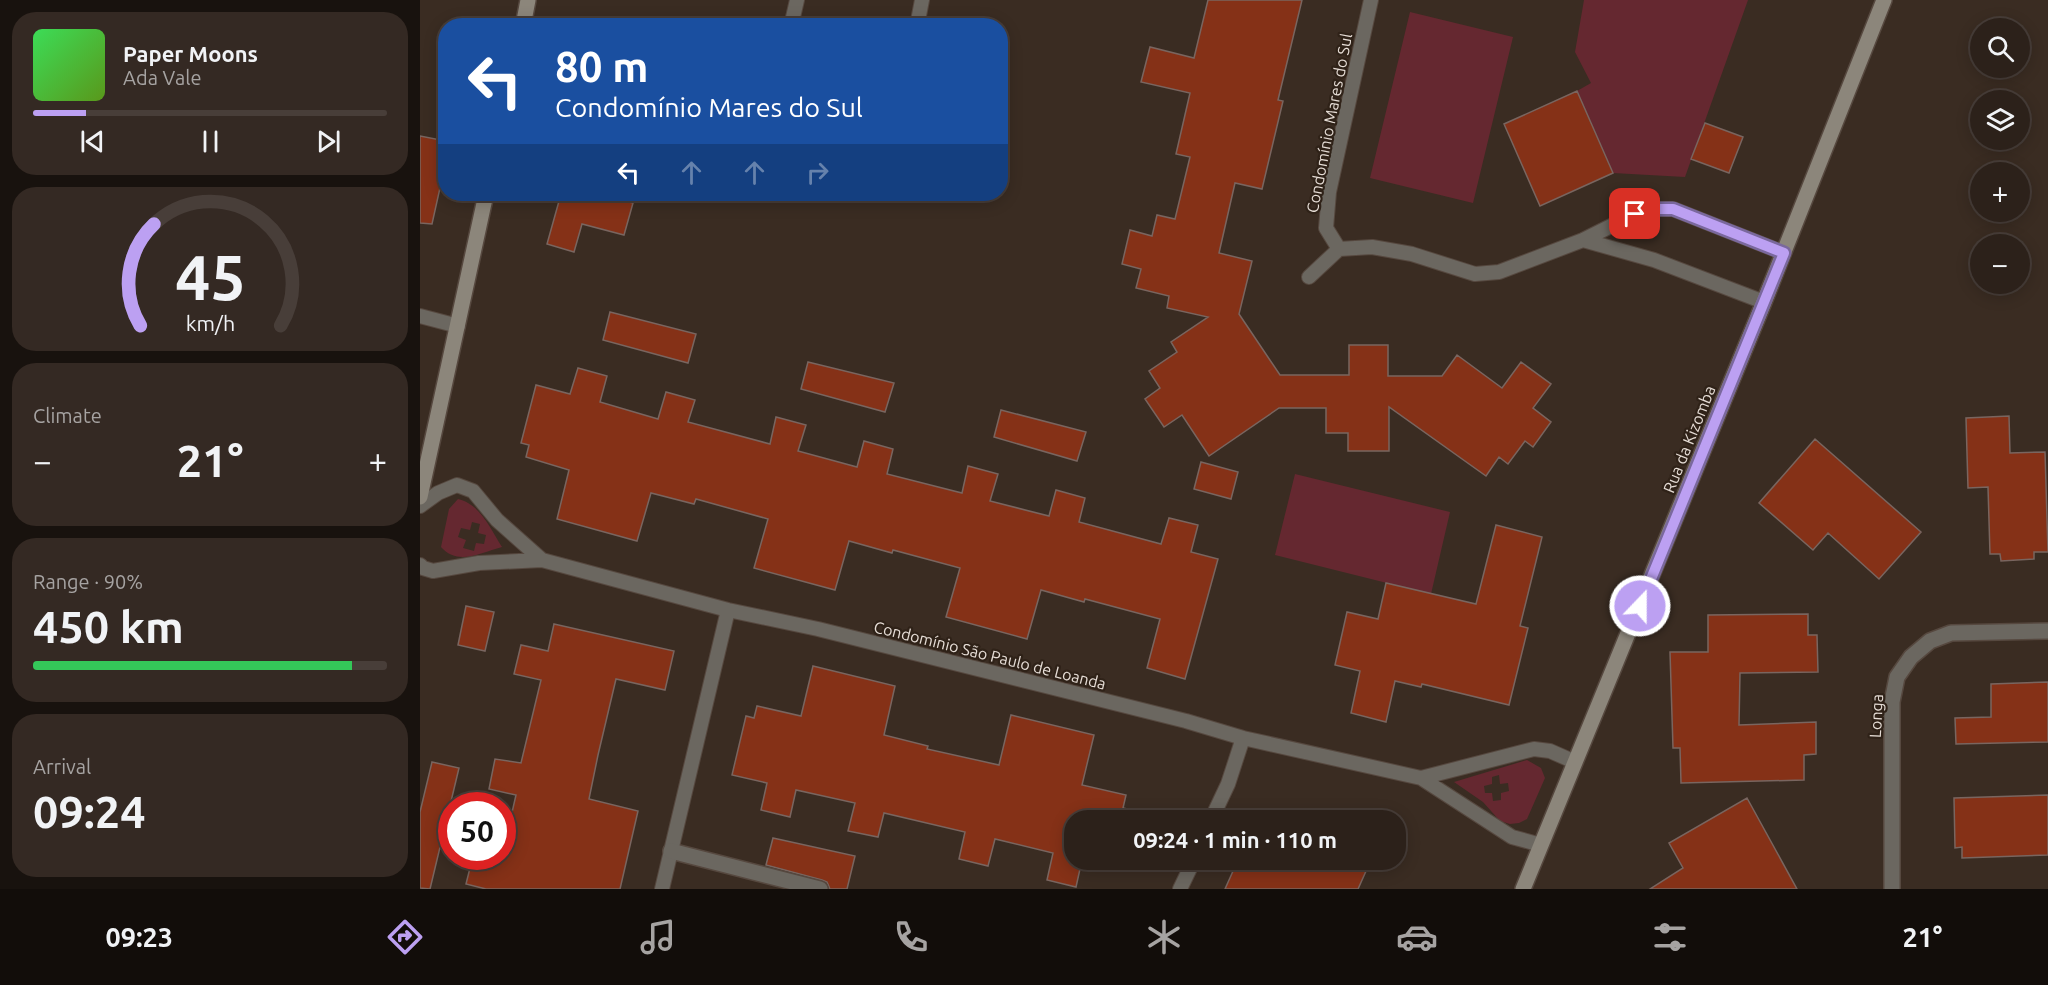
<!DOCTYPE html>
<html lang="en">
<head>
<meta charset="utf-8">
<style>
  :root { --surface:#2c211a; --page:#342923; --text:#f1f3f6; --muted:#a6a3a2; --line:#483e39; --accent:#bca0f2 }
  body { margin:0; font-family:Ubuntu,sans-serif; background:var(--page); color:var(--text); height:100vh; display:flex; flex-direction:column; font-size:22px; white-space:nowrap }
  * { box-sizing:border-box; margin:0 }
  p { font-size:20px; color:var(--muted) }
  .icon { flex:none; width:33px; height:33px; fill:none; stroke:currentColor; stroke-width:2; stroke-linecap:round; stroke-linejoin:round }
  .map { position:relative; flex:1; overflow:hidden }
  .drawer { display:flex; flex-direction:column; gap:12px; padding:12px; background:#18120e; width:420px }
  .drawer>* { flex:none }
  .hud { position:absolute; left:18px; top:18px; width:570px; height:183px; border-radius:24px; box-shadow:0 3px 15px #0003,0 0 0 2px var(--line); background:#1a4fa0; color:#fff; overflow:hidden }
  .tools { position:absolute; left:1550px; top:18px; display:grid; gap:12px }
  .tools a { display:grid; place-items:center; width:60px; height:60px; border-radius:50%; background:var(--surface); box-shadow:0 3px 15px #0003,0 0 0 2px var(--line); font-size:30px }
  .speed { position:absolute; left:18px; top:792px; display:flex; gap:12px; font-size:30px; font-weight:700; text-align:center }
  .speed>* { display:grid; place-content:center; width:78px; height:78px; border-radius:50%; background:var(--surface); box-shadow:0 3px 15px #0003,0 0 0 2px var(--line); line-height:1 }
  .speed .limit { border:9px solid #d22; background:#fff; color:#111 }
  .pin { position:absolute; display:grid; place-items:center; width:51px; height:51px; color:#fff; margin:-26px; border-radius:12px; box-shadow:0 3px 9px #0006 }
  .me { position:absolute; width:66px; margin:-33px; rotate:22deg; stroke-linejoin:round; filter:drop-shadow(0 0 4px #0008) }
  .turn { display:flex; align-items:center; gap:21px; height:126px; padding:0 18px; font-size:27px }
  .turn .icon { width:78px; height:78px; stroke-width:2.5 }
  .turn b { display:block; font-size:42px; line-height:51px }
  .lanes { display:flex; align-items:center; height:57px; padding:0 18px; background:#0003; justify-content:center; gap:30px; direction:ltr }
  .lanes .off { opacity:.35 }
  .big { font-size:45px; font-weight:700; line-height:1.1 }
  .drawer .card { flex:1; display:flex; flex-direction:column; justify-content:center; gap:9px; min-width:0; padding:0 21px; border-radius:24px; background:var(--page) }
  .drawer .dial { align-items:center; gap:0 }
  .dial svg { height:156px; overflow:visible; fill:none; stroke:var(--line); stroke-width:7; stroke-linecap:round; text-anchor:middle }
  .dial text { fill:var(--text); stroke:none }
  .song { display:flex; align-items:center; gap:18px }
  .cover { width:72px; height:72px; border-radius:9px; background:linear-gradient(135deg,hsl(130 70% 55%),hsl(90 70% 35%)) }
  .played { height:6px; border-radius:3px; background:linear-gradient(90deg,var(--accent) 15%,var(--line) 15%) }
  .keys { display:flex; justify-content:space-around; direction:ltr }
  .heat { display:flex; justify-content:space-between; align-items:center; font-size:33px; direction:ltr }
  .charge { height:9px; border-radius:4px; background:linear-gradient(90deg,#34c759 90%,var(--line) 0) }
  .trip { position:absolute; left:644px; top:810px; width:342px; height:60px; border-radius:24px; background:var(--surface); box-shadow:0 3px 15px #0003,0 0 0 2px var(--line); font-weight:700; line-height:60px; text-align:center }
  .tab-bar { display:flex; height:96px; justify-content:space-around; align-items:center; background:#120d0a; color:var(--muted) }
  .tab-bar .icon { width:42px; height:42px }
  .tab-bar .active { color:var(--accent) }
  .tab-bar b { font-size:27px; color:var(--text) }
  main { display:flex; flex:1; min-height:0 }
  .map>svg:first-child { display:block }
  .green { fill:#652830; fill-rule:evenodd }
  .building { fill:#853117; stroke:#79655f; stroke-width:1.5 }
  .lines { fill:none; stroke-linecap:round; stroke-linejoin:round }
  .lane-casing { stroke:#56483f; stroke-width:16 }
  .street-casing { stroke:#56483f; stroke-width:18 }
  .secondary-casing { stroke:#56483f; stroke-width:18 }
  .lane { stroke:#6b6760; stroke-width:14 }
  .street { stroke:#6b6760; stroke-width:15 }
  .secondary { stroke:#8c867b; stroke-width:15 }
  .route-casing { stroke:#7a689d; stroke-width:15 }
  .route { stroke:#bca0f2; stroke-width:10 }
  .labels { text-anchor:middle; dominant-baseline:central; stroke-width:4.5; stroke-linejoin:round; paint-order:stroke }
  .street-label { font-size:16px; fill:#e6ddd6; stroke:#2f2218 }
</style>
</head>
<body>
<main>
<section class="drawer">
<div class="card">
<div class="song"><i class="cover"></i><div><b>Paper Moons</b><p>Ada Vale</p></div></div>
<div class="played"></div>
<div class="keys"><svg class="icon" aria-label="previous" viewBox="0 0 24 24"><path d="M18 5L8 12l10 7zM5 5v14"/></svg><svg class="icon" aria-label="pause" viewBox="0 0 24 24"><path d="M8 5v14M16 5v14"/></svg><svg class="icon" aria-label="next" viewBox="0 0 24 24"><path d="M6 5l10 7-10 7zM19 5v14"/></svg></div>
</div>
<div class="card dial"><svg viewBox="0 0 100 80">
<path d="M14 69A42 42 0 1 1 86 69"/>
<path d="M14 69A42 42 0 0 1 21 17" stroke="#bca0f2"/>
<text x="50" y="56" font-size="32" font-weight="700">45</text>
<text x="50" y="72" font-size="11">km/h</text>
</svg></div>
<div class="card"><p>Climate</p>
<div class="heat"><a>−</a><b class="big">21°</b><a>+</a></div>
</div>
<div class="card"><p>Range · 90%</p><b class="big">450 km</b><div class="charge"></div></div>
<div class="card"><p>Arrival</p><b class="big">09:24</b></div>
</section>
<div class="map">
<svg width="1628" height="889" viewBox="0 0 1628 889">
  <rect width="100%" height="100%" fill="#3a2c22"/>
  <path class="green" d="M1164,0h164l-63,177 -72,-4 -36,-82 14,-8 -16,-31z
    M990,12l103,25 -40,166 -103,-25z
    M875,474l155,38 -19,82 -156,-39z
    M38,499c22,5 32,29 44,48 -22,6 -44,19 -61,0l8,-38zM52,522l8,2 -2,9 8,2 -2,9 -8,-1 -2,8 -11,-3 3,-8 -8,-3 3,-9 9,2z
    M1107,760l14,8 4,10 -18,41 -8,4 -9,1 -10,-3 -17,-19 -29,-20zM1079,775l1,9 8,-1 1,8 -8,2v7l-8,1 -1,-8h-7l-1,-7 8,-2v-7z"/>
  <path class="building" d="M788,0h94l-24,100 5,1 -21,88 -27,-6 -16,70 33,8 -13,53 41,61h69v-30h39v31h54l15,-21 45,33 19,-26 30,22 -18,24 18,14 -18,25 -8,-6 -17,23 -9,-7 -13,19 -97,-69v44h-41v-18h-22v-25h-47l-70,48 -27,-41 -18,12 -19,-28 15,-11 -11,-17 28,-19 -6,-10 37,-25 -41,-9 2,-12 -33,-8 5,-19 -19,-5 8,-34 22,6 5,-21 18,4 15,-62 -14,-3 14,-61 -49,-11 9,-35 44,11z
    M1157,91l36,82 -73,33 -36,-82z
    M1285,123l38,14 -14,36 -38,-14z
    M0,136l26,5v20l-14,63 -12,-1z
    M141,194h36l36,9 -9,32 -42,-11 -8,28 -27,-8z
    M190,312l86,22 -8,29 -85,-23z
    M388,362l86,21 -9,29 -84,-23z
    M158,368l29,8 -7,26 58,17 8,-27 29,8 -7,22 82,22 6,-27 30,8 -8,26 59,16 7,-26 29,8 -6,25 75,19 6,-27 30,8 -8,27 59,15 7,-26 29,8 -6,24 82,22 8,-26 29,7 -7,27 27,7 -33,120 -38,-11 13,-49 -75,-20 -1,3 -43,-12 -14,49 -81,-22 14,-49 -67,-18 -1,3 -43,-12 -14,49 -81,-22 14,-49 -72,-20 -2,5 -43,-11 -14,48 -80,-22 12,-49 -43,-13 3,-12 -8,-2 15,-58 34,9z
    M581,410l85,22 -9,29 -83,-24z
    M1589,416l1,37 35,-1 3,100h-14v7l-33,2 -1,-7h-10l-2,-67 -20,1 -2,-70z
    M1395,439l106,93 -42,47 -51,-46 -15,17 -54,-47z
    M781,462l37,10 -7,27 -37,-10z
    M1076,525l46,12 -22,89 8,2 -19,77 -87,-21 -1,3 -26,-6 -9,41 -35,-9 9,-42 -25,-6 12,-53 31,7 8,-36 90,21z
    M46,606l28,6 -9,39 -27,-6z
    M1388,614v21h9l1,37 -78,1 -1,52 77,-3v32l-12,1v25l-123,3 -1,-35h-7l-3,-96h38v-37z
    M134,624l120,27 -9,39 -49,-11 -18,76 -9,44 49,12 -18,78h-134l-20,-5 7,-28h29l14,-61 -27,-6 6,-30 26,4 20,-83 -27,-6 7,-29 27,6z
    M393,666l82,20 -11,49 44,11 -1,3 72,16 12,-50 83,20 -12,50 44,10 -3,13 9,2 -3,10h-55v40h46l-2,8 -36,-8 -6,27 -29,-7 6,-27 -58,-14 -7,27 -29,-7 6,-27 -81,-19 -6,24 -30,-6 7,-28 -59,-13 -6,27 -29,-7 6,-27 -35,-8 14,-59 8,2 3,-12 44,10z
    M1628,682v60l-92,2 -1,-26 36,-1v-33z
    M12,762l27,6 -29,121 -10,-1v-76z
    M1628,795v60l-86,3v-11l-7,1 -1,-50z
    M1327,798l50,91h-147l33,-21 -14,-25z
    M353,838l82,18 -8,33h-17l-3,-7 -5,-2 -56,-15z
    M818,860h29l21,8 4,-8h79l-13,29h-133z"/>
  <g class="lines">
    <defs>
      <path id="lane" d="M951,0l-42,192 -3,36 13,21 33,-2 40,7 63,20 24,-2 84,-32 52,-26 23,-5h15l111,44
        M371,26l6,-26
        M497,26l5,-26
        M1163,240l71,20 110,42
        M889,277l30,-28
        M0,316l38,10
        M0,506l18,-13 19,-8 16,6 24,29 45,40
        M0,565l3,3 10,3 46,-8 63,-3 186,50 90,19 368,92 57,17 178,40 91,59 29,8
        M1001,778l113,-29 16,2 25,11
        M791,820l17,-36 15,-46
        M242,889l66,-279
        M760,889l14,-29"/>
      <path id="street" d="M251,851l149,38
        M1472,889v-187l5,-25 14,-20 19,-16 21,-8 97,-2"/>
      <path id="secondary" d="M103,26l5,-26
        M0,497l66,-303
        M1103,889l241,-587 120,-302"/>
    </defs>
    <use href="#lane" class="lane-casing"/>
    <use href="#street" class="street-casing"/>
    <use href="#secondary" class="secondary-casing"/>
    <use href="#lane" class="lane"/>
    <use href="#street" class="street"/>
    <use href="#secondary" class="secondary"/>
  </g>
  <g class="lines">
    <defs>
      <path id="route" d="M1215,214l23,-5h15l111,44 -144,353"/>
    </defs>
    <use href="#route" class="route-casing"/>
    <use href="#route" class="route"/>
  </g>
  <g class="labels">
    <g class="street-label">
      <text transform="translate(909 123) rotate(-79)">Condomínio Mares do Sul</text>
      <text transform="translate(1269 439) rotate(-68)">Rua da Kizomba</text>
      <text transform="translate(570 655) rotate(14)">Condomínio São Paulo de Loanda</text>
      <text transform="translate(1456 716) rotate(-87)">Longa</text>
    </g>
  </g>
</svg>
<div class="tools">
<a><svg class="icon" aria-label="search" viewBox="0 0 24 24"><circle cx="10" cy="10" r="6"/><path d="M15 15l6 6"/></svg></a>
<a><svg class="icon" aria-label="layers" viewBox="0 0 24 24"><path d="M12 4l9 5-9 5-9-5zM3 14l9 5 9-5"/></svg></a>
<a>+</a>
<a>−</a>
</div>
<div class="speed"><div class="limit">50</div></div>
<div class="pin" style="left:1215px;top:214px;background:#d93025"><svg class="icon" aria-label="arrive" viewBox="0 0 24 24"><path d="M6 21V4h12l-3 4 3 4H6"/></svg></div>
<svg class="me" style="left:1220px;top:606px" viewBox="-20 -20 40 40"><circle r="17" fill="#bca0f2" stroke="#fff" stroke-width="3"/><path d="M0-11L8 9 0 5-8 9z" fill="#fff"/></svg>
<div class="trip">09:24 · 1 min · 110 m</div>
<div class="hud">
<div class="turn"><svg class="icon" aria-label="left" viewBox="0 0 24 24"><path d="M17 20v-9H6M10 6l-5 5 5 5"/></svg><div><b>80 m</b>Condomínio Mares do Sul</div></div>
<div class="lanes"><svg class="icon" aria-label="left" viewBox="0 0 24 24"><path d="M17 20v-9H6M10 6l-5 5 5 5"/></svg><svg class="icon off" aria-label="ahead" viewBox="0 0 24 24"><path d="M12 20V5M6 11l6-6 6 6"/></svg><svg class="icon off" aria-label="ahead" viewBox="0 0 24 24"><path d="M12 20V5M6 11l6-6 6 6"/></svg><svg class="icon off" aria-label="right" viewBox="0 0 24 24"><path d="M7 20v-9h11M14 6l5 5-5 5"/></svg></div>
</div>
</div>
</main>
<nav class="tab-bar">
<b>09:23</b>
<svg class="icon active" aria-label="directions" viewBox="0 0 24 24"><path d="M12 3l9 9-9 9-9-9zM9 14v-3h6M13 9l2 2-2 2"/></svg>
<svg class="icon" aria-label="music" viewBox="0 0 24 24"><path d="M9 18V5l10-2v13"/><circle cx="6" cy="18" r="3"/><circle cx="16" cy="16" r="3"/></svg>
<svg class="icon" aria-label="phone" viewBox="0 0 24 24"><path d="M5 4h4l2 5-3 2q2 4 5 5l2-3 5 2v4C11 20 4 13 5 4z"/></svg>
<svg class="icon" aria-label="climate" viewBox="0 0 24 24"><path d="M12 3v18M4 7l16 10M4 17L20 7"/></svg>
<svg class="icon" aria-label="car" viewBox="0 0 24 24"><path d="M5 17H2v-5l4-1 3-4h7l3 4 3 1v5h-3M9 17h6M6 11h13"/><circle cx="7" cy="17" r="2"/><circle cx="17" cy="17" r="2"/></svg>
<svg class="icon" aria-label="filters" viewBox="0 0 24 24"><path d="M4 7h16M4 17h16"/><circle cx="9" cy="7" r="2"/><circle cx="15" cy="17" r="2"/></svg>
<b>21°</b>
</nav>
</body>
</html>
